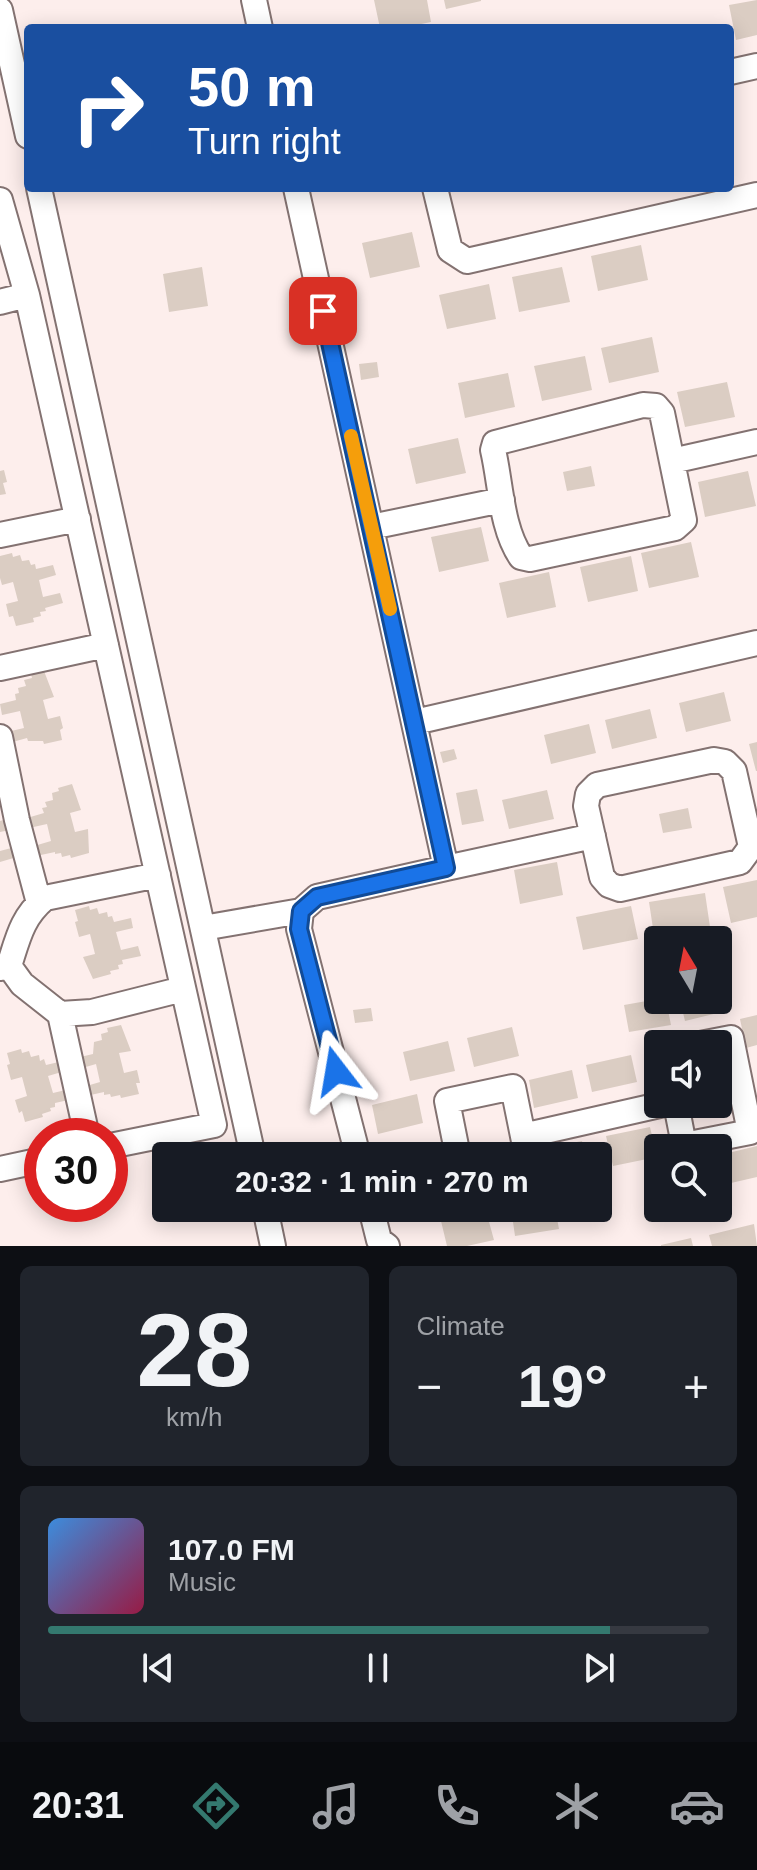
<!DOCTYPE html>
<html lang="en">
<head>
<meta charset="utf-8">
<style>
  :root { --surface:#171b24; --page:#20242c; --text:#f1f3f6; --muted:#9ea1a6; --line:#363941; --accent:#34796f }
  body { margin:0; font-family:Helvetica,sans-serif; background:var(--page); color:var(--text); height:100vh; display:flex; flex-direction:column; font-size:30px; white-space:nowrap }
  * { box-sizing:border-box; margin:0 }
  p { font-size:26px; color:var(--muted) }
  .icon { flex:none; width:44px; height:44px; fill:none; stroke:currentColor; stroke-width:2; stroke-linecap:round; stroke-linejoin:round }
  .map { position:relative; height:1246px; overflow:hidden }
  .panel { display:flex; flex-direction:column; gap:20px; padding:20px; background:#0d0f14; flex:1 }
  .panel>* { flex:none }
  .hud { position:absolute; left:24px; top:24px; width:710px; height:168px; border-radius:8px; box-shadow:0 4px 20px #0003; background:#1a4fa0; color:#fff; overflow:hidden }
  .needle { width:52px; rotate:350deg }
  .buttons { position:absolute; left:644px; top:926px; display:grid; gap:16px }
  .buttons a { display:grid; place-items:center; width:88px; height:88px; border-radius:8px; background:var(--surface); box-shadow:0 4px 20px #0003; font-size:40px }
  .speed { position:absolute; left:24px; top:1118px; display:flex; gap:16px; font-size:40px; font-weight:700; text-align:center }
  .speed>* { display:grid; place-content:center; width:104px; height:104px; border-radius:50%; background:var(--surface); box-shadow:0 4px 20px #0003; line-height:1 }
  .speed .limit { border:12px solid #d22; background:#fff; color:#111 }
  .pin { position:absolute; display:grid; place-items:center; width:68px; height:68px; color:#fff; margin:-34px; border-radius:16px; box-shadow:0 4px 12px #0006 }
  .me { position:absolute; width:88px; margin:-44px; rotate:346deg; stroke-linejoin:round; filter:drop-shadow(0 0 6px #0008) }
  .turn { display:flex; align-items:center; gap:28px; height:168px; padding:0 32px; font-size:36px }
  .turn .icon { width:104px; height:104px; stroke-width:2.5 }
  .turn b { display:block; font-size:56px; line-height:68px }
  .big { font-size:60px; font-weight:700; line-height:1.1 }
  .panel .widget { flex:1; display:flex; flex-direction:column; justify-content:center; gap:12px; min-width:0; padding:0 28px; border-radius:12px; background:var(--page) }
  .panel .dial { align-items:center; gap:0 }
  .dial b { font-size:104px; line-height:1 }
  .song { display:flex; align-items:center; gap:24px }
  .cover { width:96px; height:96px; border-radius:12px; background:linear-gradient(135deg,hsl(210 70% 55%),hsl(340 70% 35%)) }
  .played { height:8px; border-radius:4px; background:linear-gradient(90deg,var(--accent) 85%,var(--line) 85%) }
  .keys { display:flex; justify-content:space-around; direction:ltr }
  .heat { display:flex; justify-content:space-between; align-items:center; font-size:44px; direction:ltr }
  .panel .tiles { flex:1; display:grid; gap:20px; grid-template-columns:1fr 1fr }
  .widget:last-child { grid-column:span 2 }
  .trip { position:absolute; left:152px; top:1142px; width:460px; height:80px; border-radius:8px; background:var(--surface); box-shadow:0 4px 20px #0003; font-weight:700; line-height:80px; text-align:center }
  .tab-bar { display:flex; height:128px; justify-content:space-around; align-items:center; background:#090b0e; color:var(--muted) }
  .tab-bar .icon { width:56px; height:56px }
  .tab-bar .on { color:var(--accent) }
  .tab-bar b { font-size:36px; color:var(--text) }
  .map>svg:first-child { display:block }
  .building { fill:#dbcdc3 }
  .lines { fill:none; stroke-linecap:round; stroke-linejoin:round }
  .street-casing { stroke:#837271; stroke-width:28 }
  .street { stroke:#fff; stroke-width:24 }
  .route-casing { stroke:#114b97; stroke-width:20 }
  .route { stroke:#1a73e8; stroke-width:14 }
  .slow { stroke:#f59e0b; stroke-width:14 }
</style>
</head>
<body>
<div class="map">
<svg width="757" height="1246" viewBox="0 0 757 1246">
  <rect width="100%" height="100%" fill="#fdeeec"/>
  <path class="building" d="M374,0h53l4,22 -29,6h-22z
    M444,0h37v1l-35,8z
    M757,0v35l-21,5 -7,-35z
    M412,232l8,35 -50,11 -8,-35z
    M641,245l7,35 -50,11 -7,-35z
    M202,267l6,39 -39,6 -6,-38z
    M562,267l8,35 -51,10 -7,-35z
    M489,284l7,35 -49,10 -8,-34z
    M652,337l7,35 -50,11 -8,-35z
    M585,356l7,34 -50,11 -8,-35z
    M377,362l2,15 -18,3 -2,-16z
    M508,373l7,34 -50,11 -7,-35z
    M727,382l8,35 -50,10 -8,-35z
    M458,438l8,35 -50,11 -8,-35z
    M591,466l4,20 -28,5 -4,-19z
    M4,470l3,12 -4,1 3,11 -6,1v-24z
    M748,471l8,35 -51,11 -7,-35z
    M481,527l8,34 -50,11 -8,-35z
    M691,542l8,35 -50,11 -8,-35z
    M12,553l1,4 7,-2 2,6 7,-1 2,5 4,-1 1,5 17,-4 3,10 -17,5 4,17 17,-4 3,10 -18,5 1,3 -6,1 1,4 -8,2 1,4 -18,4 -3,-10 -4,1 -3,-13 12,-3 -5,-19 -11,3 -2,-7v-22z
    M631,556l7,35 -50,11 -8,-35z
    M549,572l7,35 -49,11 -8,-35z
    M44,671l10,26 -11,3 5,19 12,-3 3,12 -3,2 2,10 -18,4 -1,-3h-15l-1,-3 -18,5 -2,-11 17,-4 -4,-17 -18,4 -2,-11 16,-4 -1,-6 4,-1 -1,-5 8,-2 -2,-6 8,-2 -1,-4z
    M724,692l7,29 -45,11 -7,-29z
    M650,709l7,29 -45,11 -7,-29z
    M589,724l7,29 -45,11 -7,-29z
    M757,742v29h-1l-7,-27z
    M454,749l3,10 -14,4 -3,-11z
    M72,784l9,26 -11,3 5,19 13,-3 1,24 -18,5 -1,-3 -8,2 -1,-4 -6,1v-2l-19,4 -2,-10 17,-5 -4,-17 -18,4 -2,-10 17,-5 -2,-5 5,-1 -2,-5 8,-2 -1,-7 7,-2 -1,-3z
    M477,789l7,32 -22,4 -6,-32z
    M547,790l7,29 -45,10 -7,-29z
    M688,808l4,20 -29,5 -4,-19z
    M7,819l3,11 -10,2v-11z
    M15,847l2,10 -17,5v-11z
    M557,862l6,33 -43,9 -6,-34z
    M757,880v37l-26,6 -8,-36z
    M705,893l5,34 -56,8 -5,-33z
    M89,906l1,4 7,-2 2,6 8,-2 1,5 4,-1 2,6 17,-4 2,10 -17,4 5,18 17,-4 3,10 -19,4 1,4 -5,1 1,4 -9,2 1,3 -18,5 -10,-22 12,-3 -5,-20 -11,3 -4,-15 3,-1 -3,-11z
    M631,906l7,33 -55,11 -7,-33z
    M723,981l7,29 -45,11 -5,-21h38v-17z
    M658,999l8,1 5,25 -42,7 -5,-27z
    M371,1008l2,13 -18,2 -2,-13z
    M757,1015v30l-11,3 -6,-29z
    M121,1025l10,26 -12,2 5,20 13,-3 3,13h-4l3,11 -18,4 -1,-3 -9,2 -1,-3 -6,1v-3l-18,4 -3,-9 17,-5 -4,-18 -17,5 -3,-11 17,-4 1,-12 8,-2 -1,-6 7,-2 -1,-4z
    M512,1027l7,29 -45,11 -7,-29z
    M448,1041l7,30 -45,10 -7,-29z
    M21,1049l1,4 7,-2 2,6 8,-2 1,6 4,-2 2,6 17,-4 2,10 -17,5 5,17 17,-4 3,10 -18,4v4l-5,1 1,3 -9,3 1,3 -18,5 -3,-11 -3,2 -4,-13 12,-4 -5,-19 -11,3 -4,-15 3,-1 -3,-11z
    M631,1055l6,27 -45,10 -6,-27z
    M572,1070l6,28 -44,10 -5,-28z
    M417,1094l6,29 -45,11 -6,-29z
    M650,1127l7,30 -44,9 -7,-30z
    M582,1141l3,15h-44l-1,-7z
    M757,1146v31l-26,6 -7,-29z
    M511,1208h44l4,21 -44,7z
    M486,1211l8,29 -27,6h-20l-6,-25z
    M754,1224l3,22h-45l-3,-11z
    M691,1238l2,8h-32v-1z"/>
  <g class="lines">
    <defs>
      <path id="street" d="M254,0l6,28
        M0,10l28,126
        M730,72l27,-6
        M39,188l214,968
        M296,188l150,680 -129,29 -16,14 -2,18 59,227
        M435,188l15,62 17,11 290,-66
        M0,200l27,95 187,830 -104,21
        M0,302l27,-7
        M643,405l13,1 6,7 22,107 -9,8 -145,31 -9,-2c-20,-29 -20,-73 -28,-107l2,-7z
        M672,461l85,-19
        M371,527l131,-27
        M0,535l78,-16
        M0,668l106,-23
        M415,722l342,-79
        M0,737l17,83 22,83
        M714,760l11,2 9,9 17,76 -11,15 -120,27 -11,-4 -7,-8 -16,-71 2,-12 9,-9z
        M446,868l147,-32
        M203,928l98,-17
        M9,966c9,-28 13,-49 36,-68l113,-23
        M0,968l9,-2 13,18 38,30 32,-2 91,-23
        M60,1014l27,122
        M676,1104l8,41 66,-13 -19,-94 -31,6
        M523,1136l141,-32
        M458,1156l-11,-55 66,-14 14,69
        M0,1169l42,-9
        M265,1208l8,38
        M371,1208l8,32 8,6"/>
    </defs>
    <use href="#street" class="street-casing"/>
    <use href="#street" class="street"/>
  </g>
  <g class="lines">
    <defs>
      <path id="route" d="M323,311l123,557 -129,29 -16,14 -2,18 37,142"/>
    </defs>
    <use href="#route" class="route-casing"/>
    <use href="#route" class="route"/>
    <path class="slow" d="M351,436l39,173"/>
  </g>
</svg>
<div class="buttons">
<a><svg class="needle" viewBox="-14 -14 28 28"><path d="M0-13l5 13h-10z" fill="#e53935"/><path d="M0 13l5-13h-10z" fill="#9ea1a6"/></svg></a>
<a><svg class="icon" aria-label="sound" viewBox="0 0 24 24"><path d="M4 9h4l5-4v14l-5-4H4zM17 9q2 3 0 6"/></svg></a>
<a><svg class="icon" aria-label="search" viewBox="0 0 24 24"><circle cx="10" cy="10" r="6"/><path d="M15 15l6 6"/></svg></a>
</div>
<div class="speed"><div class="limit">30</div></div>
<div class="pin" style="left:323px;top:311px;background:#d93025"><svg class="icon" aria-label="arrive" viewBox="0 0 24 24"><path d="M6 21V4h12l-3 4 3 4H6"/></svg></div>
<svg class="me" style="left:336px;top:1071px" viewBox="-20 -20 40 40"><path d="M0-17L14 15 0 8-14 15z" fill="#1a73e8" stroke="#fff" stroke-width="4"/></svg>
<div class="trip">20:32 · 1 min · 270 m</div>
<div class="hud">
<div class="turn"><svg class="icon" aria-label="right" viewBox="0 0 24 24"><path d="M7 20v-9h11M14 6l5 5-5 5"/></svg><div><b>50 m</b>Turn right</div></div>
</div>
</div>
<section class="panel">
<div class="tiles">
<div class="widget dial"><b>28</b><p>km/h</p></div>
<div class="widget"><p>Climate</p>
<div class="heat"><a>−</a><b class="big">19°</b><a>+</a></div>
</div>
<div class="widget">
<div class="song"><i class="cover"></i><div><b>107.0 FM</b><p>Music</p></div></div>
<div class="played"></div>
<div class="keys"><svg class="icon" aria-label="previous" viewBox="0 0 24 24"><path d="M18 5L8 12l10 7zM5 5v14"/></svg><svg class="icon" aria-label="pause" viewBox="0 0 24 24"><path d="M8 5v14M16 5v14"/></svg><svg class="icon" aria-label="next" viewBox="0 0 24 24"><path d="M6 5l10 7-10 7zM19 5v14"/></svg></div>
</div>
</div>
</section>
<nav class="tab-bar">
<b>20:31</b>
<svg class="icon on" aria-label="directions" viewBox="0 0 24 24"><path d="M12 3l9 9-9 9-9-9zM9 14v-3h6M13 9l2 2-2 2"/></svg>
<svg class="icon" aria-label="music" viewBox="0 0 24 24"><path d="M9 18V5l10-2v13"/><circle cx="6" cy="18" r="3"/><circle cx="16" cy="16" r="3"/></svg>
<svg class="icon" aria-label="phone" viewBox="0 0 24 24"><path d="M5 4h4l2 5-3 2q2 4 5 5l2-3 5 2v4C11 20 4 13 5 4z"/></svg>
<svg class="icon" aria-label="climate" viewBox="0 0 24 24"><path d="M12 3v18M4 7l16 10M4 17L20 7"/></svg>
<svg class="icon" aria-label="car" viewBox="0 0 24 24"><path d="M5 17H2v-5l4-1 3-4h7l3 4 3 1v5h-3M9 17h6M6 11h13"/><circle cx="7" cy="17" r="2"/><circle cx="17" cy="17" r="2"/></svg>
</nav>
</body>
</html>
